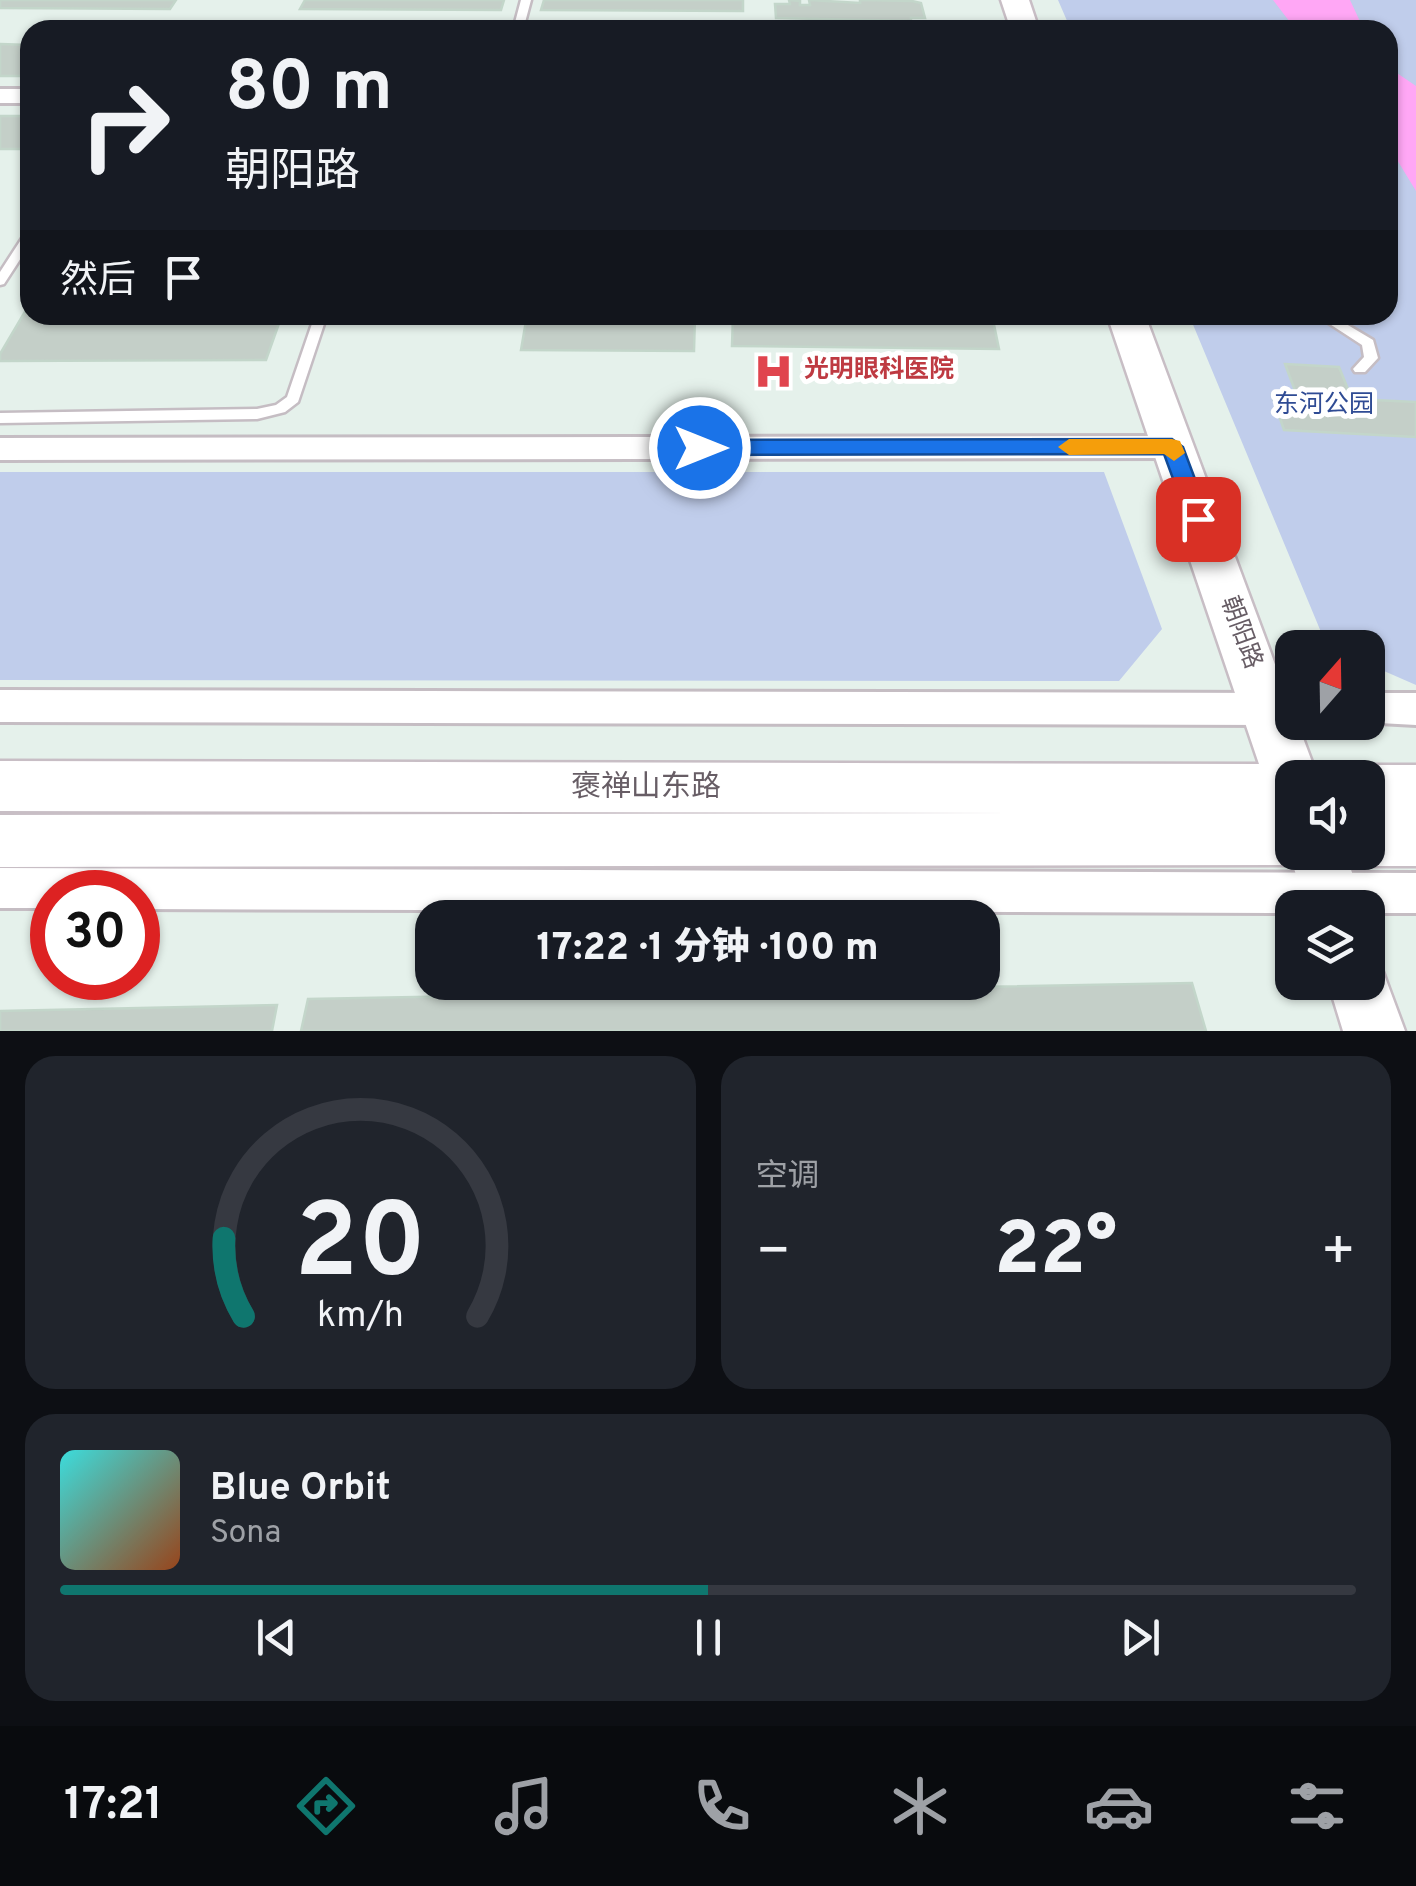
<!DOCTYPE html>
<html lang="zh">
<head>
<meta charset="utf-8">
<style>
  :root { --surface:#171b24; --page:#20242c; --text:#f1f3f6; --muted:#9ea1a6; --line:#363941; --accent:#0f766e }
  body { margin:0; font-family:Overpass,"Noto Sans SC",sans-serif; background:var(--page); color:var(--text); height:100vh; display:flex; flex-direction:column; font-size:38px; white-space:nowrap }
  * { box-sizing:border-box; margin:0 }
  p { font-size:32px; color:var(--muted) }
  .icon { flex:none; width:55px; height:55px; fill:none; stroke:currentColor; stroke-width:2; stroke-linecap:round; stroke-linejoin:round }
  .map { position:relative; height:1031px; overflow:hidden }
  .details { display:flex; flex-direction:column; gap:25px; padding:25px; background:#0d0f14; flex:1 }
  .details>* { flex:none }
  .top-card { position:absolute; left:20px; top:20px; width:1378px; height:305px; border-radius:30px; box-shadow:0 2px 8px #0004; background:#171b24; color:var(--text); overflow:hidden }
  .needle { width:65px; rotate:20deg }
  .fabs { position:absolute; left:1275px; top:630px; display:grid; gap:20px }
  .fabs a { display:grid; place-items:center; width:110px; height:110px; border-radius:20px; background:var(--surface); box-shadow:0 2px 8px #0004; font-size:50px }
  .speed { position:absolute; left:30px; top:870px; display:flex; gap:20px; font-size:50px; font-weight:700; text-align:center }
  .speed>* { display:grid; place-content:center; width:130px; height:130px; border-radius:50%; background:var(--surface); box-shadow:0 2px 8px #0004; line-height:1 }
  .speed .limit { border:15px solid #d22; background:#fff; color:#111 }
  .pin { position:absolute; display:grid; place-items:center; width:85px; height:85px; color:#fff; margin:-42px; border-radius:20px; box-shadow:0 5px 15px #0006 }
  .me { position:absolute; width:110px; margin:-55px; rotate:90deg; stroke-linejoin:round; filter:drop-shadow(0 0 8px #0008) }
  .turn { display:flex; align-items:center; gap:35px; height:210px; padding:0 40px; font-size:45px }
  .turn .icon { width:130px; height:130px; stroke-width:2.5 }
  .turn b { display:block; font-size:70px; line-height:85px }
  .then { display:flex; align-items:center; height:95px; padding:0 40px; background:#0003; gap:20px; font-size:38px }
  .big { font-size:75px; font-weight:800; line-height:1.1 }
  .details .card { flex:1; display:flex; flex-direction:column; justify-content:center; gap:15px; min-width:0; padding:0 35px; border-radius:30px; background:var(--page) }
  .details .dial { align-items:center; gap:0 }
  .dial svg { height:260px; overflow:visible; fill:none; stroke:var(--line); stroke-width:7; stroke-linecap:round; text-anchor:middle }
  .dial text { fill:var(--text); stroke:none }
  .song { display:flex; align-items:center; gap:30px }
  .cover { width:120px; height:120px; border-radius:15px; background:linear-gradient(135deg,hsl(180 70% 55%),hsl(20 70% 35%)) }
  .played { height:10px; border-radius:5px; background:linear-gradient(90deg,var(--accent) 50%,var(--line) 50%) }
  .keys { display:flex; justify-content:space-around; direction:ltr }
  .heat { display:flex; justify-content:space-between; align-items:center; font-size:55px; direction:ltr }
  .details .tiles { flex:1; display:grid; gap:25px; grid-template-columns:1fr 1fr }
  .card:last-child { grid-column:span 2 }
  .trip { position:absolute; left:415px; top:900px; width:585px; height:100px; border-radius:30px; background:var(--surface); box-shadow:0 2px 8px #0004; font-weight:800; line-height:100px; text-align:center }
  .menu { display:flex; height:160px; justify-content:space-around; align-items:center; background:#090b0e; color:var(--muted) }
  .menu .icon { width:70px; height:70px }
  .menu .active { color:var(--accent) }
  .menu b { font-size:45px; color:var(--text) }
  .map>svg:first-child { display:block }
  .green { fill:#c0cdeb }
  .water { fill:#ffa7f5 }
  .building { fill:#c4cfc8; stroke:#c3d6ca; stroke-width:2.5 }
  .lines { fill:none; stroke-linecap:round; stroke-linejoin:round }
  .service-casing { stroke:#c5bdc3; stroke-width:5 }
  .minor-casing { stroke:#c5bdc3; stroke-width:6 }
  .secondary-casing { stroke:#c8bec5; stroke-width:5 }
  .service { fill:#fff; fill-rule:evenodd }
  .minor { fill:#fff; fill-rule:evenodd }
  .secondary { fill:#fff; fill-rule:evenodd }
  .route { fill:#1a73e8; stroke:#114b97; stroke-width:2.5 }
  .slow { fill:#f59e0b }
  .labels { text-anchor:middle; dominant-baseline:central; stroke-width:10; stroke-linejoin:round; paint-order:stroke }
  .health-label { font-size:25px; font-weight:bold; fill:#be3a42; stroke:#fff; text-anchor:start }
  .park-label { font-size:25px; fill:#2f4b94; stroke:#fff }
  .street-label { font-size:25px; fill:#675d65; stroke:#fff }
  .near-street-label { font-size:30px; fill:#675d65; stroke:#fff }
</style>
</head>
<body>
<div class="map">
<svg width="1416" height="1031" viewBox="0 0 1416 1031">
  <rect width="100%" height="100%" fill="#e5f1eb"/>
  <path class="green" d="M1058,0h358v685l-48,-21v-16l-35,-1 -7,-3 -137,-329h199v-285h-317z
    M0,472h1104l58,157 -43,52 -1119,-1z"/>
  <path class="water" d="M1273,0h77l14,30h-68z
    M1388,67l28,19v105l-28,-46z"/>
  <path class="building" d="M0,0h176l-6,9 -170,-1z
    M305,0h199l-3,10 -201,-1z
    M544,0h199v11l-202,-1z
    M789,0l11,1v4h10l-1,-5 51,3v-3l52,1 9,2 4,15h-14v3l-135,-3 -1,-14h15z
    M0,44l30,1v31h-30z
    M0,116h30v33h-30z
    M30,303v12h252l-16,45 -266,1v-7z
    M527,315h168l-1,36 -173,-1z
    M733,315h259l7,34 -267,-3z
    M1285,364l54,3 13,32 64,3v35l-132,-7 -12,-35 25,1z
    M1192,983l14,48h-905l7,-32z
    M277,1005l-5,26h-272v-20z"/>
  <g class="lines">
    <defs>
      <path id="service" d="M521,0h10l-8,30h-10z
        M30,231v13l-26,40 -4,1v-13l26,-40z
        M315,315h12l-29,87 -13,10 -28,7 -257,4v-10l257,-4 19,-4 11,-8z
        M1316,315h15l42,25 5,18 -13,14h-10l-2,-3 11,-12 -2,-12z"/>
      <path id="minor" d="M0,89h30v14h-30z
        M1172,436l11,3 4,8 -4,8 -11,3 -1172,2v-22z
        M0,690l1292,3v29h7l-7,3 -1292,-3z
        M1368,693h48v32l-55,-3h7z
        M0,868l1416,5v40h-48v-5h-76v5l-1154,-4v-17h-86v16h-52z"/>
      <path id="secondary" d="M1001,0h28l10,30h-28z
        M1107,315h38l147,395v12h5l21,56h-26v74h53l19,56h-58l-13,-43 -1293,2v-52l1079,-2 -1079,-2v-50l1259,3z
        M1368,765h48v101h-48l-20,-7 -2,-7h22v-74h-21l2,-5z
        M1368,956l11,5 26,70h-62l-15,-49h40z"/>
    </defs>
    <use href="#service" class="service-casing"/>
    <use href="#minor" class="minor-casing"/>
    <use href="#secondary" class="secondary-casing"/>
    <use href="#service" class="service"/>
    <use href="#minor" class="minor"/>
    <use href="#secondary" class="secondary"/>
  </g>
  <path class="route" d="M1172,439l11,8 27,72 -4,6h-16l-26,-71 -464,1 -11,-7 11,-8z"/>
  <path class="slow" d="M1069,439h103l8,2 5,12 -11,8 -10,-7 -95,1 -11,-8z"/>
  <defs>
    <symbol id="hospital-bare" viewBox="-9 -9 18 18"><path d="M-5-5h3v3.5h4V-5h3V5h-3V1.5h-4V5h-3Z" fill="#e0444e" stroke="#fff" stroke-width="2.5" paint-order="stroke"/></symbol>
  </defs>
  <g fill-rule="evenodd">
    <use href="#hospital-bare" x="746" y="344" width="55" height="55"/>
  </g>
  <g class="labels">
    <g class="health-label">
      <text x="804" y="371">光明眼科医院</text>
    </g>
    <g class="park-label">
      <text x="1324" y="406">东河公园</text>
    </g>
    <g class="street-label">
      <text transform="translate(1240 633) rotate(70)">朝阳路</text>
    </g>
    <g class="near-street-label">
      <text x="646" y="788">褒禅山东路</text>
    </g>
  </g>
</svg>
<div class="fabs">
<a><svg class="needle" viewBox="-14 -14 28 28"><path d="M0-13l5 13h-10z" fill="#e53935"/><path d="M0 13l5-13h-10z" fill="#9ea1a6"/></svg></a>
<a><svg class="icon" aria-label="sound" viewBox="0 0 24 24"><path d="M4 9h4l5-4v14l-5-4H4zM17 9q2 3 0 6"/></svg></a>
<a><svg class="icon" aria-label="layers" viewBox="0 0 24 24"><path d="M12 4l9 5-9 5-9-5zM3 14l9 5 9-5"/></svg></a>
</div>
<div class="speed"><div class="limit">30</div></div>
<div class="pin" style="left:1198px;top:519px;background:#d93025"><svg class="icon" aria-label="arrive" viewBox="0 0 24 24"><path d="M6 21V4h12l-3 4 3 4H6"/></svg></div>
<svg class="me" style="left:700px;top:448px" viewBox="-20 -20 40 40"><circle r="17" fill="#1a73e8" stroke="#fff" stroke-width="3"/><path d="M0-11L8 9 0 5-8 9z" fill="#fff"/></svg>
<div class="trip">17:22 · 1 分钟 · 100 m</div>
<div class="top-card">
<div class="turn"><svg class="icon" aria-label="right" viewBox="0 0 24 24"><path d="M7 20v-9h11M14 6l5 5-5 5"/></svg><div><b>80 m</b>朝阳路</div></div>
<div class="then">然后<svg class="icon" aria-label="arrive" viewBox="0 0 24 24"><path d="M6 21V4h12l-3 4 3 4H6"/></svg></div>
</div>
</div>
<section class="details">
<div class="tiles">
<div class="card dial"><svg viewBox="0 0 100 80">
<path d="M14 69A42 42 0 1 1 86 69"/>
<path d="M14 69A42 42 0 0 1 8 45" stroke="#0f766e"/>
<text x="50" y="56" font-size="32" font-weight="700">20</text>
<text x="50" y="72" font-size="11">km/h</text>
</svg></div>
<div class="card"><p>空调</p>
<div class="heat"><a>−</a><b class="big">22°</b><a>+</a></div>
</div>
<div class="card">
<div class="song"><i class="cover"></i><div><b>Blue Orbit</b><p>Sona</p></div></div>
<div class="played"></div>
<div class="keys"><svg class="icon" aria-label="previous" viewBox="0 0 24 24"><path d="M18 5L8 12l10 7zM5 5v14"/></svg><svg class="icon" aria-label="pause" viewBox="0 0 24 24"><path d="M8 5v14M16 5v14"/></svg><svg class="icon" aria-label="next" viewBox="0 0 24 24"><path d="M6 5l10 7-10 7zM19 5v14"/></svg></div>
</div>
</div>
</section>
<nav class="menu">
<b>17:21</b>
<svg class="icon active" aria-label="directions" viewBox="0 0 24 24"><path d="M12 3l9 9-9 9-9-9zM9 14v-3h6M13 9l2 2-2 2"/></svg>
<svg class="icon" aria-label="music" viewBox="0 0 24 24"><path d="M9 18V5l10-2v13"/><circle cx="6" cy="18" r="3"/><circle cx="16" cy="16" r="3"/></svg>
<svg class="icon" aria-label="phone" viewBox="0 0 24 24"><path d="M5 4h4l2 5-3 2q2 4 5 5l2-3 5 2v4C11 20 4 13 5 4z"/></svg>
<svg class="icon" aria-label="climate" viewBox="0 0 24 24"><path d="M12 3v18M4 7l16 10M4 17L20 7"/></svg>
<svg class="icon" aria-label="car" viewBox="0 0 24 24"><path d="M5 17H2v-5l4-1 3-4h7l3 4 3 1v5h-3M9 17h6M6 11h13"/><circle cx="7" cy="17" r="2"/><circle cx="17" cy="17" r="2"/></svg>
<svg class="icon" aria-label="filters" viewBox="0 0 24 24"><path d="M4 7h16M4 17h16"/><circle cx="9" cy="7" r="2"/><circle cx="15" cy="17" r="2"/></svg>
</nav>
</body>
</html>
